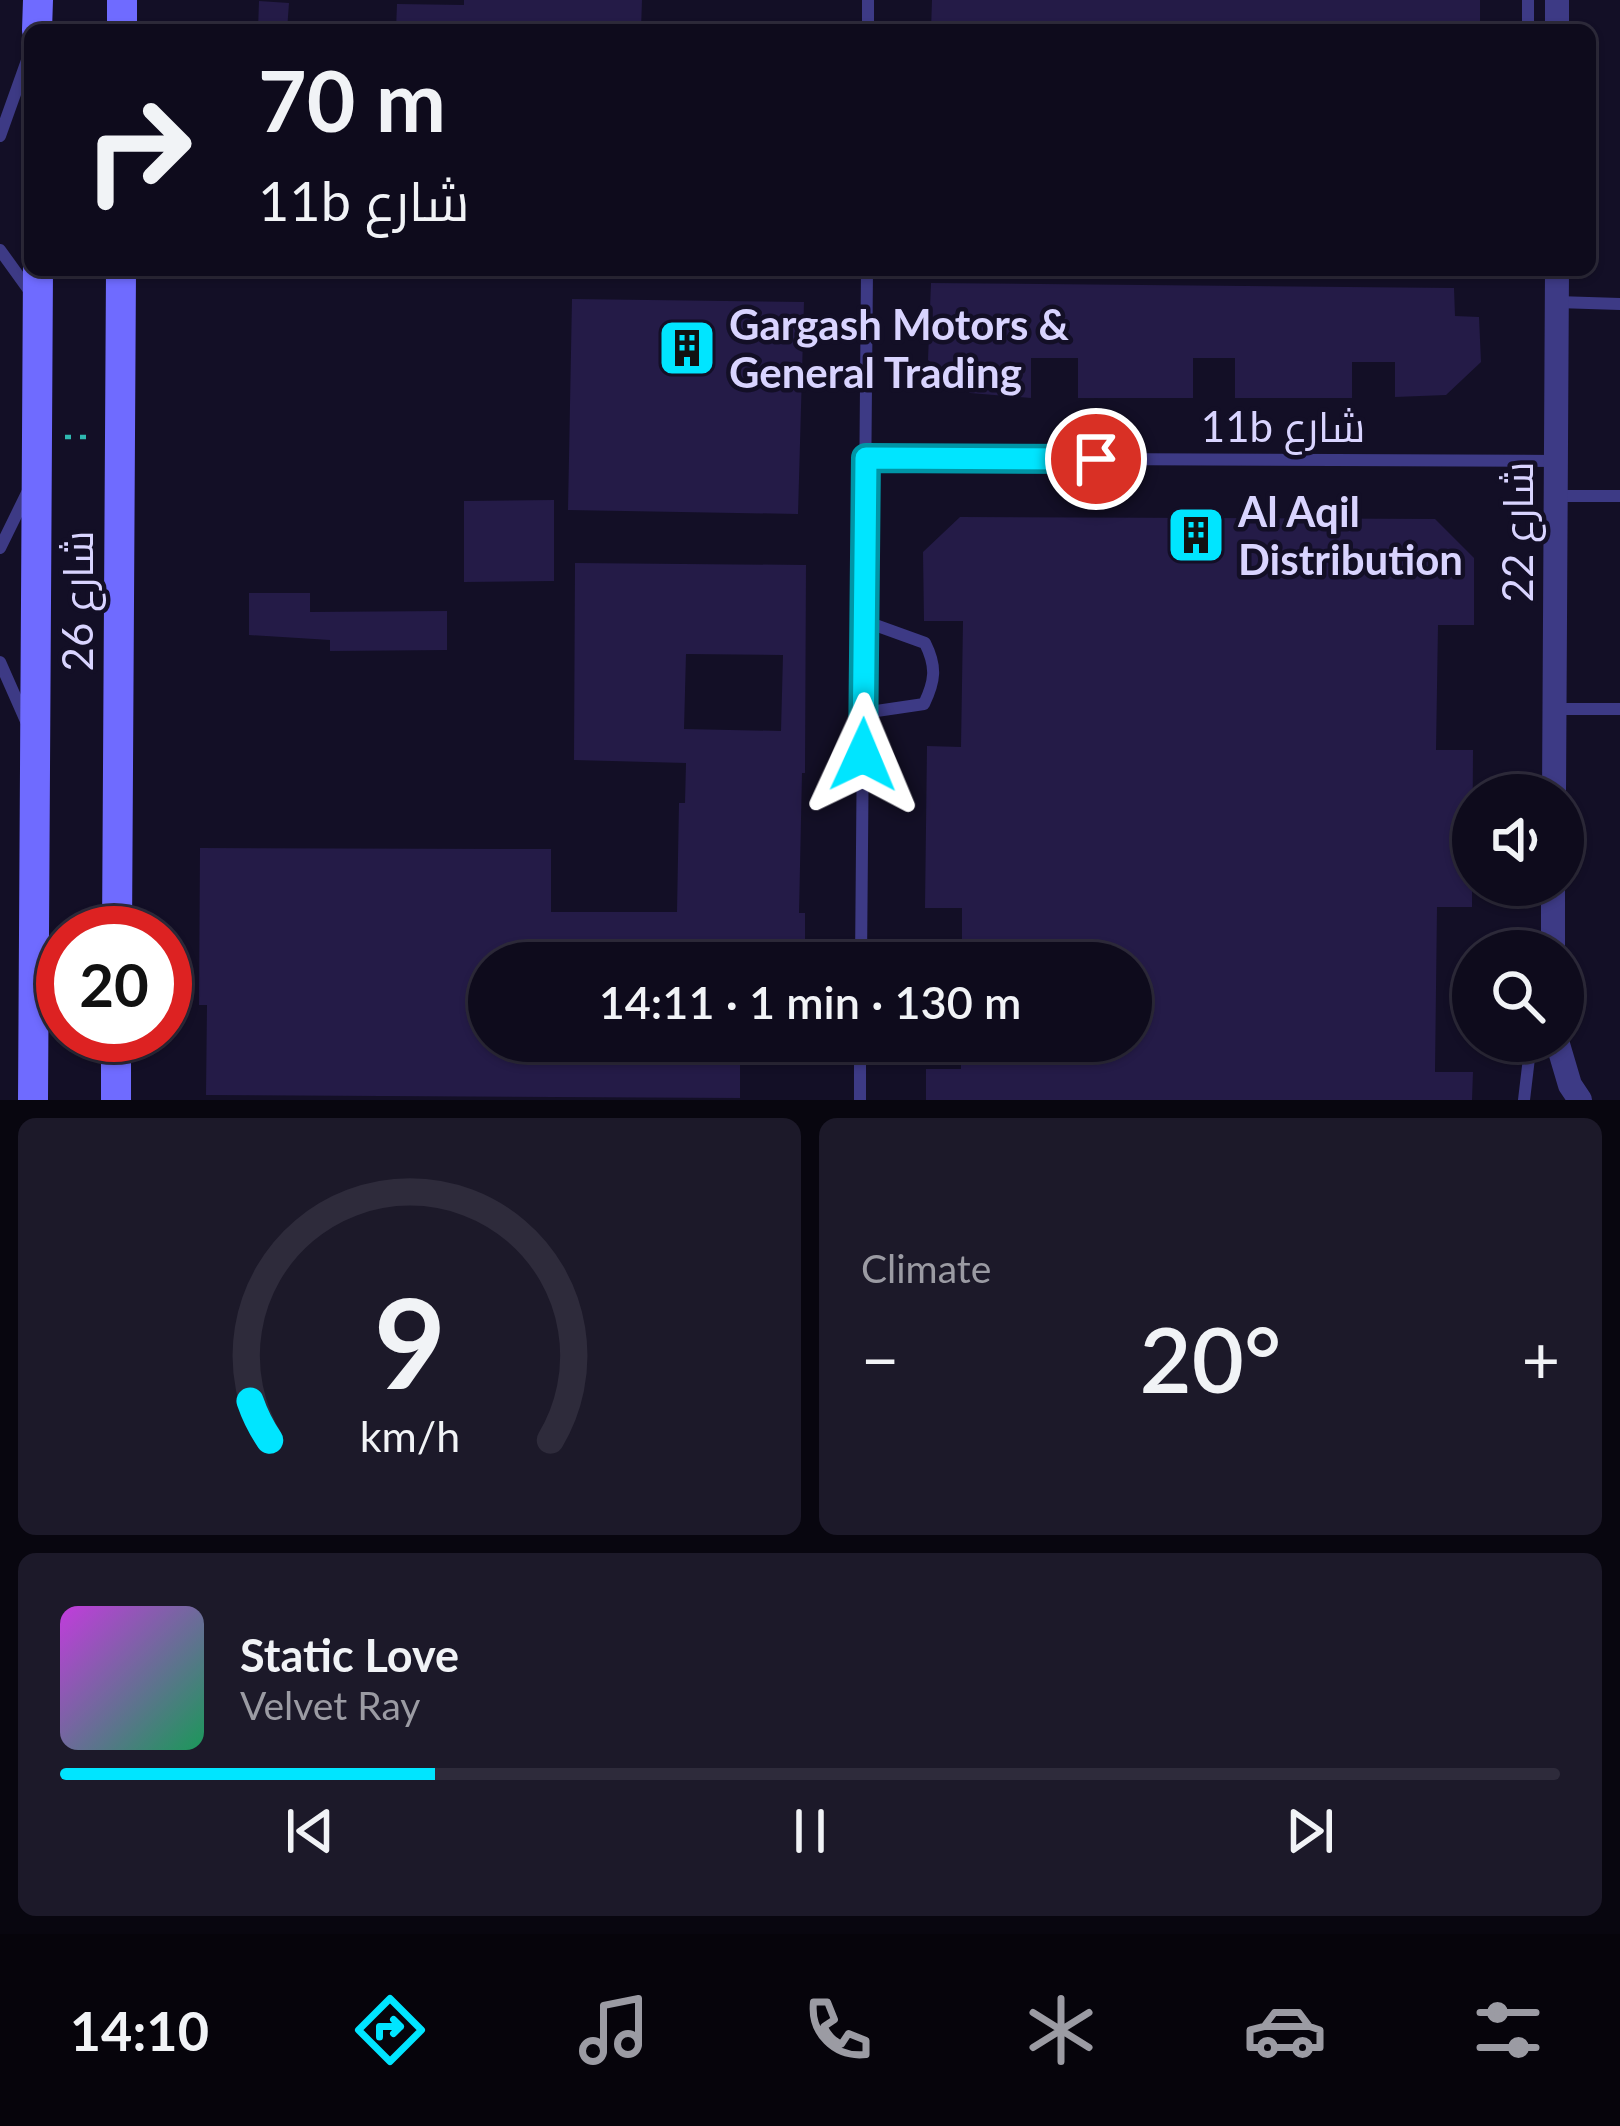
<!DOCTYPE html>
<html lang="en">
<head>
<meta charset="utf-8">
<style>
  :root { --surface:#0e0b1c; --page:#1c1929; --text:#f1f3f6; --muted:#9b9ba3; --line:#2e2b3b; --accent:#00e5ff }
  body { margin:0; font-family:Lato,Cairo,sans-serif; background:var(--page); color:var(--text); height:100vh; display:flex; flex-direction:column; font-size:45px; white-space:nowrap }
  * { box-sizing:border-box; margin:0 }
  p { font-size:39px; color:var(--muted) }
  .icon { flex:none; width:66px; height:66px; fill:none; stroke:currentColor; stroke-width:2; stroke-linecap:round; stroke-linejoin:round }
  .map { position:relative; height:1100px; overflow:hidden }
  .details { display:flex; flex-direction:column; gap:18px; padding:18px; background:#08060f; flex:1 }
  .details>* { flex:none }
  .top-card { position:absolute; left:24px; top:24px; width:1572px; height:252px; border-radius:18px; box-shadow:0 3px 9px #0004,0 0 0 3px var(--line); background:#0e0b1c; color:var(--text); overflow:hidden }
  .tools { position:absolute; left:1452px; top:774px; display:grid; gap:24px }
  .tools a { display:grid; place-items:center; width:132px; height:132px; border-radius:50%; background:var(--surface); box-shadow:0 3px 9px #0004,0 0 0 3px var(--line); font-size:60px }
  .speed { position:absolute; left:36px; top:906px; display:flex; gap:24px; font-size:60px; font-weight:700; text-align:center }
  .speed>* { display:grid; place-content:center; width:156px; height:156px; border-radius:50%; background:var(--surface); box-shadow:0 3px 9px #0004,0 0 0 3px var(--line); line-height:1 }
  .speed .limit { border:18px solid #d22; background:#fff; color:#111 }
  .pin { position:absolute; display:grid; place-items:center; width:102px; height:102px; color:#fff; margin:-51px; border:6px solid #fff; border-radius:50%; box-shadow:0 3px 12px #0007 }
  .me { position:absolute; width:132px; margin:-66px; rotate:1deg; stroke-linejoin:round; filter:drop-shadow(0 0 9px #0008) }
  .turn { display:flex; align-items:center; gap:42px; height:252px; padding:0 36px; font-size:54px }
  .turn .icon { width:156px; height:156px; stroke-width:2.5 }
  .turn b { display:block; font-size:84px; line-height:102px }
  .big { font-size:90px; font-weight:600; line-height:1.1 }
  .details .widget { flex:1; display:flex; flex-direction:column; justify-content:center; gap:18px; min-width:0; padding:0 42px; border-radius:18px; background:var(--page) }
  .details .dial { align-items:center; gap:0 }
  .dial svg { height:312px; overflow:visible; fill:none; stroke:var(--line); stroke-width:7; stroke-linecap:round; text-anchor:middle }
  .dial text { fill:var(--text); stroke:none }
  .song { display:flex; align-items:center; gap:36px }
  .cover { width:144px; height:144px; border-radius:18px; background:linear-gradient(135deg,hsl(290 70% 55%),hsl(150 70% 35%)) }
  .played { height:12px; border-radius:6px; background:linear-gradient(90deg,var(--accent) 25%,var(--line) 25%) }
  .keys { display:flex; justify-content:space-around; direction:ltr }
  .heat { display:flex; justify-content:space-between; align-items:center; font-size:66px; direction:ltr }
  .details .tiles { flex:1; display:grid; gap:18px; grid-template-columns:1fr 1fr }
  .widget:last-child { grid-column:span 2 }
  .trip { position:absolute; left:468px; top:942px; width:684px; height:120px; border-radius:60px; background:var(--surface); box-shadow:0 3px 9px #0004,0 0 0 3px var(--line); font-weight:600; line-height:120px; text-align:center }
  .dock { display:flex; height:192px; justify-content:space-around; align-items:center; background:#06040b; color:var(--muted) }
  .dock .icon { width:84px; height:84px }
  .dock .on { color:var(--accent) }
  .dock b { font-size:54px; color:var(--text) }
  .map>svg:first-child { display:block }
  .building { fill:#241b47; fill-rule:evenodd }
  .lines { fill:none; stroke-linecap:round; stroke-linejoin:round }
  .path { stroke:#2fb8b0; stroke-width:4.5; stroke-dasharray:6 9; stroke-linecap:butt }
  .lane { stroke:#3d3a85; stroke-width:12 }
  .street { stroke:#3d3a85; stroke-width:24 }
  .secondary { stroke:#6f6bff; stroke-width:30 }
  .route-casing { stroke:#0095a6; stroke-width:30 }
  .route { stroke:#00e5ff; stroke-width:21 }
  .labels { text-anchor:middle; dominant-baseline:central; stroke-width:9; stroke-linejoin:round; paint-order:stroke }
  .poi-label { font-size:42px; font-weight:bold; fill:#d9d4ff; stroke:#130f26; text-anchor:start }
  .street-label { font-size:42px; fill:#d9d4ff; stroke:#130f26 }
</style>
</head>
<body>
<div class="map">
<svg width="1620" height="1100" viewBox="0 0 1620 1100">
  <rect width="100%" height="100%" fill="#130f26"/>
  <path class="building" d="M464,0h178l-1,30h-245l1,-26 67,1z
    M932,0h548v30h-549z
    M259,1l30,2 -2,27h-29z
    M931,283l523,5 1,28 24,1 2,45 -35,33 -51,2v-35h-43v36h-117v-40h-42v40h-115v-40h-47v40l-61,-5 -42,-33z
    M572,299l232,3 -6,212 -230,-4z
    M554,500v81l-90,1v-81z
    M960,517l475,2 39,39v67h-36l-2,125h37l-1,157h-35l-2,165h38l-1,28h-546v-31h35v-28h170v-78h-169v-55h-37l2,-162 34,1 2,-126h-39l-1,-69z
    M575,563l231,2 -1,208h-3l-3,140h6v50h-316v78h297l1,23 -47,-1v35l-534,-3 1,-90h-8l1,-157 351,1v63h126l2,-109h6l1,-40 -112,-3zM686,654l97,1 -2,76 -97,-2z
    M249,593h61v19l137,-1v39l-117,1v-11l-81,-5z"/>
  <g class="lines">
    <path class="path" d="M65,437h25"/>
    <path class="lane" d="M868,30v-30
      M1528,30v-30
      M0,136l30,-84
      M0,250l31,43
      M1557,302l63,2
      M866,458l689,3
      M1556,496h64
      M0,548l28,-57
      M0,662l26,59
      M1555,709h65
      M863,713l61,-9c11,-23 13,-37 1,-61l-61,-22
      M861,963l6,-693
      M860,1100v-59
      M1524,1100l7,-59"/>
    <path class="street" d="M1557,30v-30
      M1554,795l3,-525
      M1553,951v-66
      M1557,1041l13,44 10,15"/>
    <path class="secondary" d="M37,30l1,-30
      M122,30v-30
      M117,933l4,-663
      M33,1100l5,-830
      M116,1100v-65"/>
  </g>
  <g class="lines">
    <defs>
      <path id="route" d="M863,755l3,-297 230,1"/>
    </defs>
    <use href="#route" class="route-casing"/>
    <use href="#route" class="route"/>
  </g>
  <defs>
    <symbol id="building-square" viewBox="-11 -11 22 22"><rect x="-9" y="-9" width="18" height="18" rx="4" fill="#00e5ff" stroke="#130f26"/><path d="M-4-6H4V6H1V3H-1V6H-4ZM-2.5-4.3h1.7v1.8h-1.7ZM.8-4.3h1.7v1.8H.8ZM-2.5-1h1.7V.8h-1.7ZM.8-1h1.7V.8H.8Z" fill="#111"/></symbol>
  </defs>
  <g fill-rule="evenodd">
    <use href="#building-square" x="654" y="315" width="66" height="66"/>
    <use href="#building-square" x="1163" y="502" width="66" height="66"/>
  </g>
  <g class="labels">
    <g class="poi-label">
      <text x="729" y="324">Gargash Motors &amp;<tspan x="729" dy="48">General Trading</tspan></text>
      <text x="1238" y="511">Al Aqil<tspan x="1238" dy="48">Distribution</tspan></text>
    </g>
    <g class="street-label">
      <text x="1283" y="426">11b شارع</text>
      <text transform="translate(1517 532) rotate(-90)">شارع 22</text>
      <text transform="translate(77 601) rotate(-90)">شارع 26</text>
    </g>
  </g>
</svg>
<div class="tools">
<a><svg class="icon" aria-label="sound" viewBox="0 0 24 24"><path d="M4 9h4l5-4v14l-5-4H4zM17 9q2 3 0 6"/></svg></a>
<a><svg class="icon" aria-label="search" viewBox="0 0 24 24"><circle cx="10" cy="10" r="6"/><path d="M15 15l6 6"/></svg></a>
</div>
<div class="speed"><div class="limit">20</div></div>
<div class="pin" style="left:1096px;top:459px;background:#d93025"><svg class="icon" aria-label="arrive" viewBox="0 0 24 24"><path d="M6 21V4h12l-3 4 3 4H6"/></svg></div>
<svg class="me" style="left:863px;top:755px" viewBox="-20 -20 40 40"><path d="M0-17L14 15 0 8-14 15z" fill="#00e5ff" stroke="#fff" stroke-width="4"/></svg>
<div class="trip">14:11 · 1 min · 130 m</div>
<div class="top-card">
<div class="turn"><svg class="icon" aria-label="right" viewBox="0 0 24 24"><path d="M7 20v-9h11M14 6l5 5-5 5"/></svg><div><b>70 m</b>11b شارع</div></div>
</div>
</div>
<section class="details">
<div class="tiles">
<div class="widget dial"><svg viewBox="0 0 100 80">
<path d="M14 69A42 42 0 1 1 86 69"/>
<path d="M14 69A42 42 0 0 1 9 59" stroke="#00e5ff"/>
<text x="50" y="56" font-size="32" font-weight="700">9</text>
<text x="50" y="72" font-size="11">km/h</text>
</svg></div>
<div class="widget"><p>Climate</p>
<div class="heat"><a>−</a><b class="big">20°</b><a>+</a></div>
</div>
<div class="widget">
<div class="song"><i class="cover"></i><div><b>Static Love</b><p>Velvet Ray</p></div></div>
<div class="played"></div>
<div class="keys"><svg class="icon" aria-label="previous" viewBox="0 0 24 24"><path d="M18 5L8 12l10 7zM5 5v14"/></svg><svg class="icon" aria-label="pause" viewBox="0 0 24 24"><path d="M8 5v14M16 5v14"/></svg><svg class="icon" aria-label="next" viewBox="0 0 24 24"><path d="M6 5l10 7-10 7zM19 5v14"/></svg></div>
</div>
</div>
</section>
<nav class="dock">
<b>14:10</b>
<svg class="icon on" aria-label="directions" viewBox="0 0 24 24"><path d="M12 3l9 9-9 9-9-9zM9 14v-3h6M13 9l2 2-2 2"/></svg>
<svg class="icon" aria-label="music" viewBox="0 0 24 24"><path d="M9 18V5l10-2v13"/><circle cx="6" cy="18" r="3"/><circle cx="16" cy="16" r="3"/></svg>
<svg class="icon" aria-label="phone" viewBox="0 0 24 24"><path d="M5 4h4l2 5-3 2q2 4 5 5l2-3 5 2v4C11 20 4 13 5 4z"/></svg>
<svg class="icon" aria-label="climate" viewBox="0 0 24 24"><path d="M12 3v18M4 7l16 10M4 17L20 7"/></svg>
<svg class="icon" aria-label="car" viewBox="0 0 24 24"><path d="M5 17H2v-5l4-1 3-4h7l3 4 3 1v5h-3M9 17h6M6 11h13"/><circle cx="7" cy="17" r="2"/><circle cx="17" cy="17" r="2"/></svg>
<svg class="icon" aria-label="filters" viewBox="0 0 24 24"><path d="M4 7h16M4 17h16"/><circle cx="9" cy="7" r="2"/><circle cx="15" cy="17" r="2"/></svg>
</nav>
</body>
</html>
